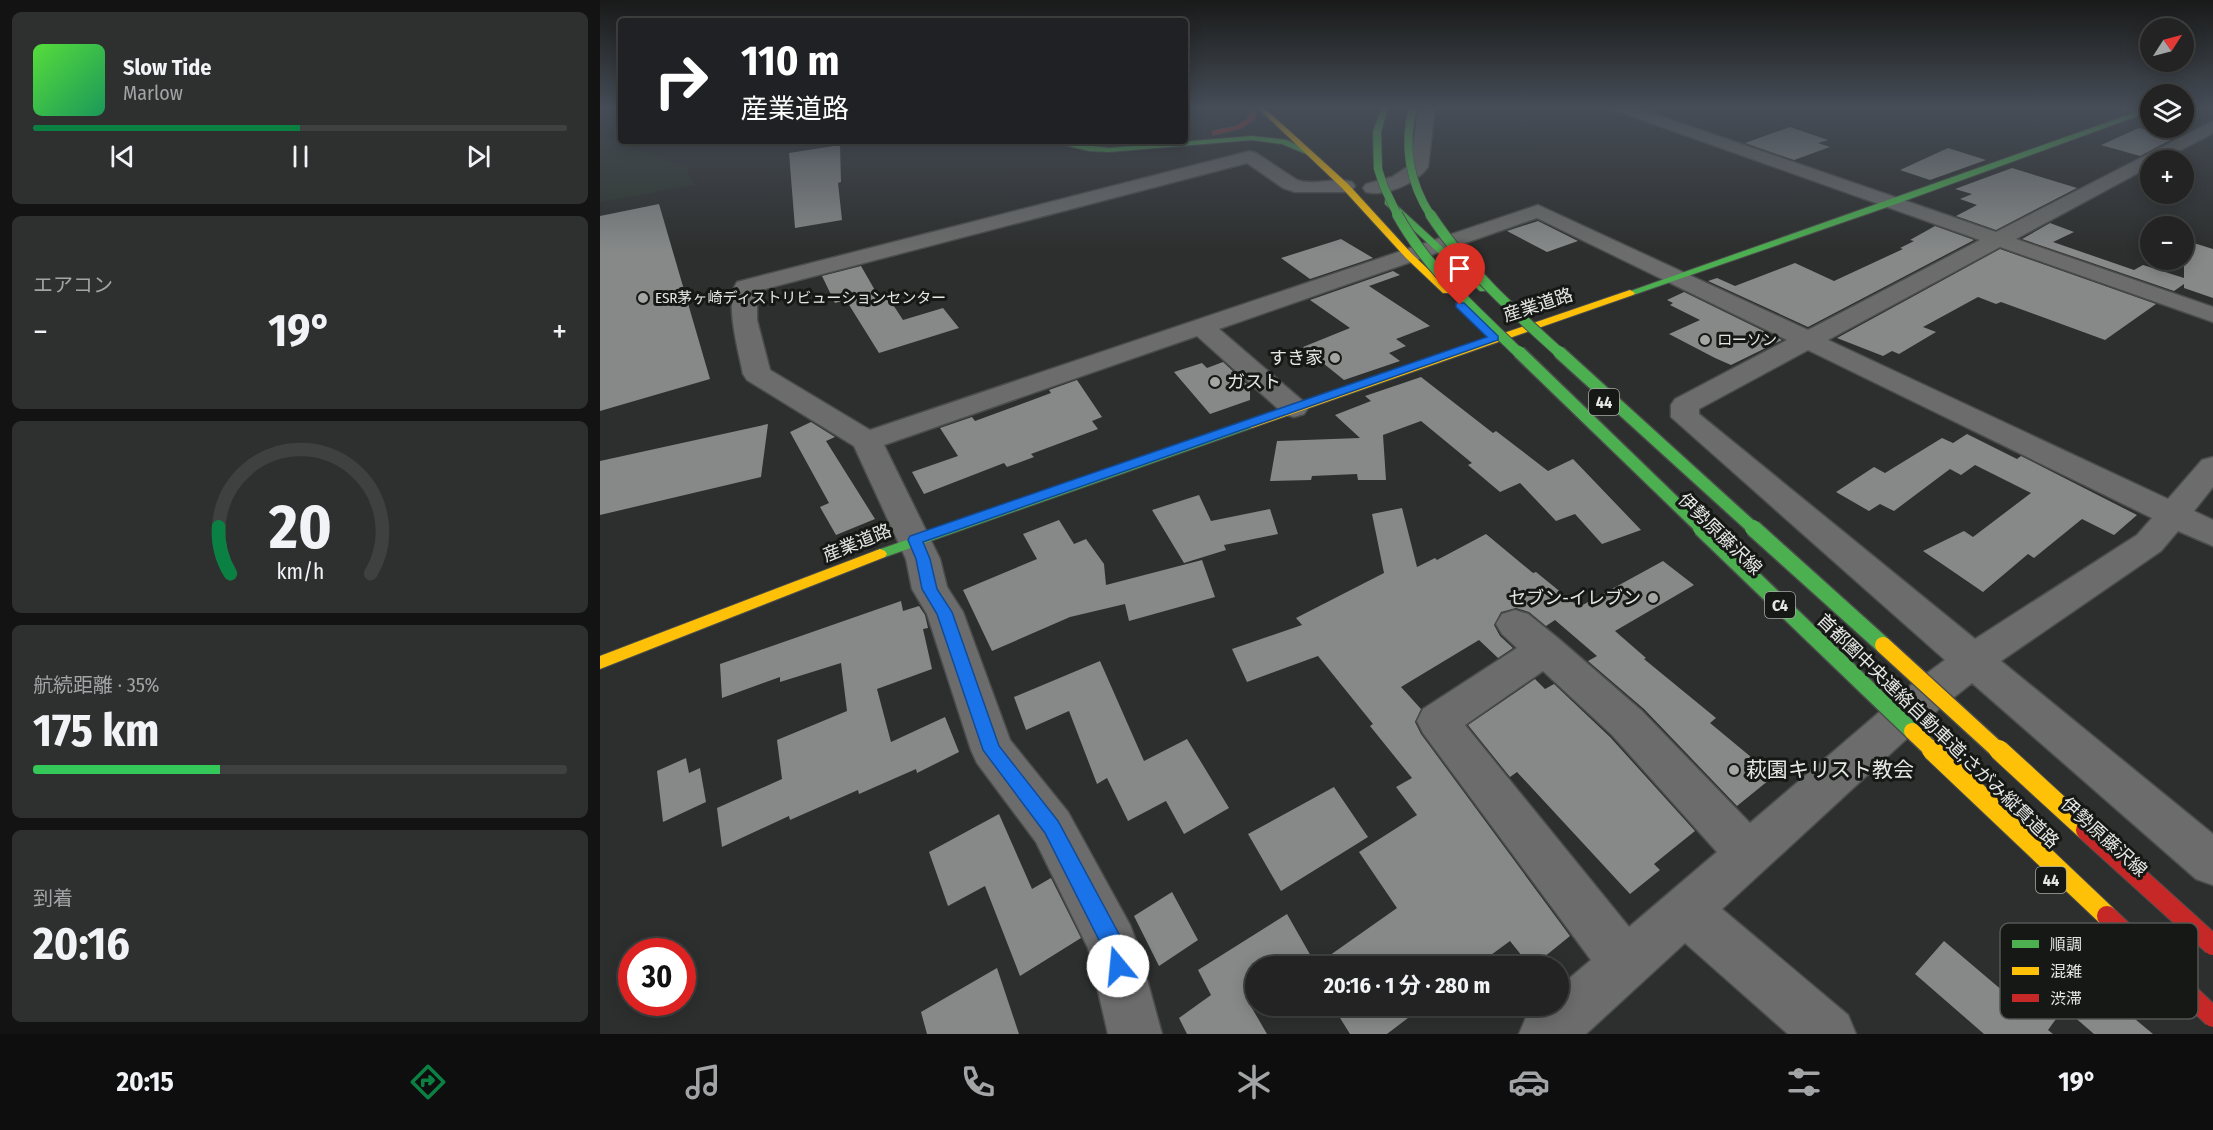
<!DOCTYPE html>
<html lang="ja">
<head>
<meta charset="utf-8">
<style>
  :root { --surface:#222322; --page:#2e2f2f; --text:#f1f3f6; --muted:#a2a4a5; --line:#3f4040; --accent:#0b8043 }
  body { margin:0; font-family:"Fira Sans Condensed","Noto Sans JP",sans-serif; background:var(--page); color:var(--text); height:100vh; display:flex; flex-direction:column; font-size:22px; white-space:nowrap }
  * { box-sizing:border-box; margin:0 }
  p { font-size:20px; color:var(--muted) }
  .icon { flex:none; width:33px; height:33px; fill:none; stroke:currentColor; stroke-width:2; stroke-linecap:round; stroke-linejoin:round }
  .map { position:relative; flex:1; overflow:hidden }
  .panel { display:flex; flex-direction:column; gap:12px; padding:12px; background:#131313; width:600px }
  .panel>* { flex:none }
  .hud { position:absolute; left:18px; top:18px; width:570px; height:126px; border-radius:6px; box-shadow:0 3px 15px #0003,0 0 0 2px var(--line); background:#202124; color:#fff; overflow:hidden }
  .needle { width:39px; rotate:54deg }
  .controls { position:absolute; left:1540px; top:18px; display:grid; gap:12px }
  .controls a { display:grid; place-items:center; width:54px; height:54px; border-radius:50%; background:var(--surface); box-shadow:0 3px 15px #0003,0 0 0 2px var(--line); font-size:30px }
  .speed { position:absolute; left:18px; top:938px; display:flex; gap:12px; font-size:30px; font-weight:700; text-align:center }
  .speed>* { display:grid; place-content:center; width:78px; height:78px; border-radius:50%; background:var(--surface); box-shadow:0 3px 15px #0003,0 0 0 2px var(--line); line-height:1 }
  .speed .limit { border:9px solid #d22; background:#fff; color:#111 }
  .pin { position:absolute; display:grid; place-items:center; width:51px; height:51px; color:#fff; margin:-62px -26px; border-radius:50% 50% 50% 0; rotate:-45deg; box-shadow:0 0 6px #0007 }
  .pin .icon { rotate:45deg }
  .me { position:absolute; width:66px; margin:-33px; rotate:343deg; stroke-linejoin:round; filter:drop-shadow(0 0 4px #0008) }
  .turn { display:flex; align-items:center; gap:21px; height:126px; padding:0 24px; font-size:27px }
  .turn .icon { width:78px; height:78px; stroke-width:2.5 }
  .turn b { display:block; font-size:42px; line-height:51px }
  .big { font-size:45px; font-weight:700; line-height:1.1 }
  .panel .card { flex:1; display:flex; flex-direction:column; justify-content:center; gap:9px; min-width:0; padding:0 21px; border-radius:9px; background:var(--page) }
  .panel .dial { align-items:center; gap:0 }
  .dial svg { height:156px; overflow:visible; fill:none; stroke:var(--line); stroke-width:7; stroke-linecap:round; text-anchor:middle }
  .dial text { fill:var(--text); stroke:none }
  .song { display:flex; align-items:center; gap:18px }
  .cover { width:72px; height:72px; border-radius:9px; background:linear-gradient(135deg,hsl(110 70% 55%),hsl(150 70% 35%)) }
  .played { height:6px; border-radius:3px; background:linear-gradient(90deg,var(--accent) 50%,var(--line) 50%) }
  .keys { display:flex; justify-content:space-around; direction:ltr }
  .heat { display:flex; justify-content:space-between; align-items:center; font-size:33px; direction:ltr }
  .charge { height:9px; border-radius:4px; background:linear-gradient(90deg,#34c759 35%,var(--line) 0) }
  .trip { position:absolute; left:645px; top:956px; width:324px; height:60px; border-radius:30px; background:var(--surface); box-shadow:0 3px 15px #0003,0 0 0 2px var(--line); font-weight:700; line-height:60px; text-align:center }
  .tabs { display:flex; height:96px; justify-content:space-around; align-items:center; background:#0e0e0e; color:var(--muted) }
  .tabs .icon { width:42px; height:42px }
  .tabs .on { color:var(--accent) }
  .tabs b { font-size:27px; color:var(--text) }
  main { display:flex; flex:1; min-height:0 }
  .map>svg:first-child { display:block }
  .built { fill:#2f362f }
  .building { fill:#868988 }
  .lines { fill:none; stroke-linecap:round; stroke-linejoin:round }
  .street-casing { stroke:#4b4d4c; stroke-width:3 }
  .fast-casing { stroke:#4b4d4c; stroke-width:2 }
  .slow-casing { stroke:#4b4d4c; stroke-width:2 }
  .jam-casing { stroke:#4b4d4c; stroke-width:2 }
  .street { fill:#6b6c6b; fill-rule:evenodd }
  .fast { fill:#4caf50; fill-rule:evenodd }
  .slow { fill:#ffc107; fill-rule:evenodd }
  .jam { fill:#c62828; fill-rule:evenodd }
  .fast-bridge-far3-casing { stroke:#4b4d4c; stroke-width:9; stroke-linecap:butt }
  .fast-bridge-far2-casing { stroke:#4b4d4c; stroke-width:12; stroke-linecap:butt }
  .fast-bridge-far1-casing { stroke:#4b4d4c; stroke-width:15; stroke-linecap:butt }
  .fast-bridge-casing { stroke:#4b4d4c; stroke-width:19; stroke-linecap:butt }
  .slow-bridge-far1-casing { stroke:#4b4d4c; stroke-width:19; stroke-linecap:butt }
  .slow-bridge-casing { stroke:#4b4d4c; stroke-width:22; stroke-linecap:butt }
  .jam-bridge-casing { stroke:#4b4d4c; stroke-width:22; stroke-linecap:butt }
  .fast-bridge-far3 { stroke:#4caf50; stroke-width:8 }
  .fast-bridge-far2 { stroke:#4caf50; stroke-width:10 }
  .fast-bridge-far1 { stroke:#4caf50; stroke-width:12 }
  .fast-bridge { stroke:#4caf50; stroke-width:16 }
  .slow-bridge-far1 { stroke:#ffc107; stroke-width:16 }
  .slow-bridge { stroke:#ffc107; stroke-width:20 }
  .jam-bridge { stroke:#c62828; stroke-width:20 }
  .route { fill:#1a73e8; stroke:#114b97; stroke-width:1.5 }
  .poi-dot { fill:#a5a7a5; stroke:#161816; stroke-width:2 }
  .labels { text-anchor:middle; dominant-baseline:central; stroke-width:6; stroke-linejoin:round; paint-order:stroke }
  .far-poi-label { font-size:15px; fill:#e5e7e5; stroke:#161816; text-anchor:start }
  .shield { fill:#161816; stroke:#a7a9a7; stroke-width:1.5 }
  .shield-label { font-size:16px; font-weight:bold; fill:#e5e7e5 }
  .street-label { font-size:18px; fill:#e5e7e5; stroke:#161816 }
  .poi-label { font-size:18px; fill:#e5e7e5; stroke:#161816; text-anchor:end }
  .near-poi-label { font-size:21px; fill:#e5e7e5; stroke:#161816; text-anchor:start }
  .key { fill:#161816; stroke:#545654; stroke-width:1.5 }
  .key-label { font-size:16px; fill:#e5e7e5 }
</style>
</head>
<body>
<main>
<section class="panel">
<div class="card">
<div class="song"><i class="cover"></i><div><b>Slow Tide</b><p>Marlow</p></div></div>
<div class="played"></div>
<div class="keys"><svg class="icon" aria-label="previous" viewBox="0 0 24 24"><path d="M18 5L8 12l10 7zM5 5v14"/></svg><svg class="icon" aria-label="pause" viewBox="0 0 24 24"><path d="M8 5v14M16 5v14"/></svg><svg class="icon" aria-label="next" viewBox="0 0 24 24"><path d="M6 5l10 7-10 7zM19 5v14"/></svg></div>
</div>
<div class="card"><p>エアコン</p>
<div class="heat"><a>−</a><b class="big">19°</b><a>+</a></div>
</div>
<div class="card dial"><svg viewBox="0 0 100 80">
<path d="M14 69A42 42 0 1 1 86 69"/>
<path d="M14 69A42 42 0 0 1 8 45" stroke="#0b8043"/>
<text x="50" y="56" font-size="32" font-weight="700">20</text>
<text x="50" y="72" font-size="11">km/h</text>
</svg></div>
<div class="card"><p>航続距離 · 35%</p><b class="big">175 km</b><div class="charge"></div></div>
<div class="card"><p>到着</p><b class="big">20:16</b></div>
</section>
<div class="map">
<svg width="1613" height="1034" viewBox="0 0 1613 1034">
  <rect width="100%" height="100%" fill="#2d2f2e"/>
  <path class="built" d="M0,136l88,32v7l7,10 -95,17z"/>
  <path class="building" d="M1190,127l38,13 -10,3 12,4 -36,13 -49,-17z
    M1539,128l37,9 -36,19 -39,-11z
    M240,145l1,37 -3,1 4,37 -47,8 -6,-75z
    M1348,148l38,12 -56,20 -30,-10z
    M1412,168l65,20 -81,42 -40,-14 21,-11 -17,-6 12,-5 -17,-5z
    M59,204l51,175 -110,32v-195z
    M938,221l40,20 -31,11 -40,-21z
    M1450,223l24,9 -21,10 81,28 9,-5 41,13v-38l29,9v49l-29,-10v-4l-10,7 -152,-52z
    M1335,226l39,14 -166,87 -100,-46 9,-3 18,8 60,-23 39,18 69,-32 -3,-1 14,-7 -4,-1z
    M741,239l32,19 -63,21 -29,-21z
    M1400,249l156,55 -51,36 -104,-38 -5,2 -18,-7 -55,30 13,5 -37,22 -7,-3 -9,5 -46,-18z
    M261,266l19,33 8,-2 15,23 40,-12 16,20 -80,25 -33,-53 -11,3 -13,-27z
    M793,271l7,4 -31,11 61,40 -34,13 10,7 -17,7 11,8 -56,19 -41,-33 47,-19 -40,-28z
    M1084,292l98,48 -51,25 -16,-7 -46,-24 31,-14 -30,-15 3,-2 -6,-3z
    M623,362l27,25v13l-40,14 -36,-42 28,-9 5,5z
    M821,377l72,56 3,-2 52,40 25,-12 68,71 -39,14 -27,-30 -19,7 -36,-38 -20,9 -32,-27 4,-2 -51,-42 -38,14 3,45h-28l-1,-6 -45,2 -1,4 -41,1 7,-40 83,-3 -25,-23 36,-14 -6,-5z
    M477,380l25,37 -10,4 6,8 -67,25 3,3 -27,10 -3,-4 -80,31 -12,-22 46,-16 -18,-28 32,-11 3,4 76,-28 -2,-3z
    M211,422l24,15 -9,4 49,78 -39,16 -16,-28 9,-4 -39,-71z
    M168,424l-7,53 -161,38v-54z
    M1367,434l50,25 4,-3 116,59 -23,20 -32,-16 -48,39 -6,-4 -45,38 -60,-41 41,-20 9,6 58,-44 -56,-28 -14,10 -11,-6 -56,42 -14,-7 -11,7 -33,-19 38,-25 11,6 57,-35 11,5z
    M599,495l12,26 59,-12 8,25 -54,11 2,5 -42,13 -32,-53z
    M802,508l15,59 18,-9 2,2 49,-26 47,39 3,-1 43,35 84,-46 31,24 -79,46 31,27 -2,1 72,59 -6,5 64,53 -37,30 -93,-97 -56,-48 9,-5 -42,-36 -9,6 -17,-14 -13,-4 -15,4 -7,13 6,11 13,12 -15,10 -19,-18 -78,47 20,22 -6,13 6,12 149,202 -37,30h-3l-20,-25 -34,25h-220v23l-11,7 22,38h-80l-8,-16 32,-23 -13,-25 89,-56 29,51 81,-57 -38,-56 58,-37 -21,-28 16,-9 -42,-52 3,-2 -55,-68 -71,26 -15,-33 70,-24 -6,-7 88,-45 -12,-59z
    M459,520l15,24 12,-5 18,25 2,21 96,-25 13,37 -86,24 -4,-17 -55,13 -78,34 -29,-61 74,-31 -14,-25z
    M301,601l2,10 16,-5 6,9 3,13 -5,1 9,40 -55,20 14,53 54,-25 14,35 -42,21 -1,-4 -57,25 -1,-4 -68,30 -1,-4 -67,31 -5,-39 65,-29 -5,-39 70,-29 -6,-48 -61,19v-5l-58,21 -2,-34z
    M500,661l44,100 43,-22 42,69 -45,26 -18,-33 -38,20 -21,-43 -10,6 -28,-73 -43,19 -12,-33z
    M935,679l10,10 9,-5 56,53 85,94 -41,33 6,6 -30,24 -113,-122 -7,5 -42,-52z
    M86,758l3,15 11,-5 6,34 -43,20 -6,-51z
    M734,787l34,50 -87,54 -33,-57z
    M399,814l33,75 19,-11 30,60 -61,38 -35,-90 -37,20 -19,-54z
    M572,892l26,48 -39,26 -25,-50z
    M1344,941l79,67 41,-48 89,74h-59l-30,-26 -16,22 5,4h-69l-69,-60z
    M397,968l22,66h-92l-6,-22z
    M732,1005h93l-38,29h-37z"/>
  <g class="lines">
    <defs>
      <path id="street" d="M819,107h16l-7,60c-11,16 -43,30 -62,25l-3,-4 3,-4 26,-7 18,-12z
        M1012,107h22l362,125 217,-111v12l-51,27h-11v6l-135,73 197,68v15l-213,-75 -172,93 340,159 34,-39 11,-3v30l-19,24 19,9v26l-35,-15 -17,20 -160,110 212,173v51l-17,-6 -224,-196 -33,26 -217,200 126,106 8,19h-68l-103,-91 -99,91h-67l8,-19 11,-10h20v-17l33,-28 -168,-227 -6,-12 6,-12 94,-61 -15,-14 -6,-10 6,-10 13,-4 13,4 31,25 83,72 108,112 161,-138 34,-25 -274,-243v-12l4,-6 112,-59 -250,-122 -318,111 85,73 4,6 -4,6 -10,3 -10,-3 -87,-78 -313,109 56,114 7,28 16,25 47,128 58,72 62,113 7,18 25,91h-54l-20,-86 -52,-106 -59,-79 -6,-13 -44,-136 -15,-25 -6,-30 -52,-113 -107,-66 -4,-6c-4,-22 -19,-73 -6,-92l513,-131 6,2 41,27c17,6 37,-3 55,2l3,4 -3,4 -7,2h-50l-12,-4 -36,-25 -490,128v29l13,50 100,60 668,-225 270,125 172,-90 -366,-130zM1208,350l344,168 -15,17 -162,104 -276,-225v-5zM943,671l69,64 105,117 -88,75 -164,-202z
        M1522,107h29v10l-27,-7z"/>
      <path id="fast" d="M782,107h6l-7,25 1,37 -4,2 -4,-2 -1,-37z
        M1551,107v4l-255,93 -263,91 -8,-2z
        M652,136l35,4 28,14 -4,2 -29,-12 -30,-4 -143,12 -20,-1 -42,-10 62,7z
        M785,200h6l95,87v4h-6l-95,-87z
        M648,421l4,1 2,3 -2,3 -367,129h-10l-2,-3 2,-3z"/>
      <path id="slow" d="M657,107h6l85,77 64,70 37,35v4h-6l-37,-35 -64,-70z
        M1030,290l5,3 -2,2 -381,133h-8l-2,-3 2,-3z
        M280,549l5,2 2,3 -2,3 -285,112v-13z"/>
      <path id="jam" d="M650,107h6l-1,12 -14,9 -28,7v-4l24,-5 13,-9z"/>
    </defs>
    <use href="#street" class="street-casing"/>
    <use href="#fast" class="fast-casing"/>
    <use href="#slow" class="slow-casing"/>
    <use href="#jam" class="jam-casing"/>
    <use href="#street" class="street"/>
    <use href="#fast" class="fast"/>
    <use href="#slow" class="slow"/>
    <use href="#jam" class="jam"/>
    <defs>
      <path id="fast-bridge-far3" d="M813,107c-10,39 -4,75 18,109
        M778,169l6,18 14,29"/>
      <path id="fast-bridge-far2" d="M797,214c30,55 79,97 123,140
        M830,214c35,54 83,97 131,140"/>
      <path id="fast-bridge-far1" d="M919,352l183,177
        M959,352l195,177"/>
      <path id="fast-bridge" d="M1101,528l211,203
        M1153,528l130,117"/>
      <path id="slow-bridge-far1" d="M1283,645l117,107
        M1312,731l22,21"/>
      <path id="slow-bridge" d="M1332,750l175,166
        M1399,750l87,80"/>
      <path id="jam-bridge" d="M1486,830l127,115
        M1507,916l106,101"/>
    </defs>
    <use href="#fast-bridge-far3" class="fast-bridge-far3-casing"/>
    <use href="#fast-bridge-far2" class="fast-bridge-far2-casing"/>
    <use href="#fast-bridge-far1" class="fast-bridge-far1-casing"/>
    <use href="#fast-bridge" class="fast-bridge-casing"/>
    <use href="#slow-bridge-far1" class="slow-bridge-far1-casing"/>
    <use href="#slow-bridge" class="slow-bridge-casing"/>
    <use href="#jam-bridge" class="jam-bridge-casing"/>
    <use href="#fast-bridge-far3" class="fast-bridge-far3"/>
    <use href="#fast-bridge-far2" class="fast-bridge-far2"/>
    <use href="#fast-bridge-far1" class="fast-bridge-far1"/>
    <use href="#fast-bridge" class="fast-bridge"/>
    <use href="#slow-bridge-far1" class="slow-bridge-far1"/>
    <use href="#slow-bridge" class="slow-bridge"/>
    <use href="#jam-bridge" class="jam-bridge"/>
  </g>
  <linearGradient id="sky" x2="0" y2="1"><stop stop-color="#191a19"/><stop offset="0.43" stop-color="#464d57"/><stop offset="1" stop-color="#464d57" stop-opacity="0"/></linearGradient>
  <rect width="1613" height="251" fill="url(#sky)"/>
  <path class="route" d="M856,303h8l34,33v4l-575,202 7,17 7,30 15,23 47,134 59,75 62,115 9,30 -4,7 -7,4 -8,-4 -8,-27 -57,-113 -62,-83 -46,-136 -15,-25 -6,-30 -8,-19 2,-4 577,-199 -31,-30z"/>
  <g class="poi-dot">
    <circle cx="43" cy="298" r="6"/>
    <circle cx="1105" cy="340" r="6"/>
    <circle cx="735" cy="358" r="6"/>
    <circle cx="615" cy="382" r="6"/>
    <circle cx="1053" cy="598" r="6"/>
    <circle cx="1134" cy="770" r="6"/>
  </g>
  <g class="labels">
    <g class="far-poi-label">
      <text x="55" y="298">ESR茅ヶ崎ディストリビューションセンター</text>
      <text x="1117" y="340">ローソン</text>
    </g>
    <g class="shield">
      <rect x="989" y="389" width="30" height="26" rx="4.5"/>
      <rect x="1165" y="592" width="30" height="26" rx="4.5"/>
      <rect x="1436" y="867" width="30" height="26" rx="4.5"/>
    </g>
    <g class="shield-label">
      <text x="1004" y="402">44</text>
      <text x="1180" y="605">C4</text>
      <text x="1451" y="880">44</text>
    </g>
    <g class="street-label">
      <text transform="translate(938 305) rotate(-18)">産業道路</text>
      <text transform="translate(1120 534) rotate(44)">伊勢原藤沢線</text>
      <text transform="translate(257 543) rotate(-22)">産業道路</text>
      <text transform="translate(1338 731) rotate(44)">首都圏中央連絡自動車道;さがみ縦貫道路</text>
      <text transform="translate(1504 837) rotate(42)">伊勢原藤沢線</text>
    </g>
    <g class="poi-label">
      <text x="723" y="358">すき家</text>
      <text x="627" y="382" text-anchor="start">ガスト</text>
      <text x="1041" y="598">セブン-イレブン</text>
    </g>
    <g class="near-poi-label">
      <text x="1146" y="770">萩園キリスト教会</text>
    </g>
  </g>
  <rect x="1400" y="923" width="198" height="96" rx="9" class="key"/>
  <rect x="1412" y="940" width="27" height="8" fill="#4caf50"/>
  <rect x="1412" y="967" width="27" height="8" fill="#ffc107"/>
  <rect x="1412" y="994" width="27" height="8" fill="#c62828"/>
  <g class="key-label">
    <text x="1450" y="950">順調</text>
    <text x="1450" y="977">混雑</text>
    <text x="1450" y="1004">渋滞</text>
  </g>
</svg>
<div class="controls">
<a><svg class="needle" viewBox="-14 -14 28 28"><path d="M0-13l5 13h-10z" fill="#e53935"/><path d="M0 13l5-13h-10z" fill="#a2a4a5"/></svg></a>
<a><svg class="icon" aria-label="layers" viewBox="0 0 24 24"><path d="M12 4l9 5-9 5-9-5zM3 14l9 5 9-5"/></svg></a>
<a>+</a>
<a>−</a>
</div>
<div class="speed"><div class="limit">30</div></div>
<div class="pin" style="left:860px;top:305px;background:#d93025"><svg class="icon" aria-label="arrive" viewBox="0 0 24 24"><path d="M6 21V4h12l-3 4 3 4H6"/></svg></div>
<svg class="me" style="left:518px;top:966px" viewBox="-20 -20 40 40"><circle r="19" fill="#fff"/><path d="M0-13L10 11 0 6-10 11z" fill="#1a73e8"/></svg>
<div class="trip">20:16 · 1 分 · 280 m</div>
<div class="hud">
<div class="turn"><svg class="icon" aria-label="right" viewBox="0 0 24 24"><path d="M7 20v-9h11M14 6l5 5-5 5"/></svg><div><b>110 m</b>産業道路</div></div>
</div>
</div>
</main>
<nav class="tabs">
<b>20:15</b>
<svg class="icon on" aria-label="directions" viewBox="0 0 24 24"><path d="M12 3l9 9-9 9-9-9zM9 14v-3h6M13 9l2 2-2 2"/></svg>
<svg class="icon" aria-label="music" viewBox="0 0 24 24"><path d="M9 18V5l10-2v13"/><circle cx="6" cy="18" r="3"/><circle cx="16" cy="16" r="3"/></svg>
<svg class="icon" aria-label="phone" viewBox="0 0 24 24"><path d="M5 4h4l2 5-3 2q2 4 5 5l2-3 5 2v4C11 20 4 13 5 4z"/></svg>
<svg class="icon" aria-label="climate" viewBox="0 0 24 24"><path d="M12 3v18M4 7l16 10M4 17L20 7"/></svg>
<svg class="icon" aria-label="car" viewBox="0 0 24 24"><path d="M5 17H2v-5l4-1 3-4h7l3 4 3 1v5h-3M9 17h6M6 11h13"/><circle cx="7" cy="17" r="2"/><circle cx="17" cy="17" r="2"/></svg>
<svg class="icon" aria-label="filters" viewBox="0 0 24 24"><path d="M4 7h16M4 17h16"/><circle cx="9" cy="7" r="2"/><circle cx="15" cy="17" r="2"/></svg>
<b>19°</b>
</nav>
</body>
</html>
